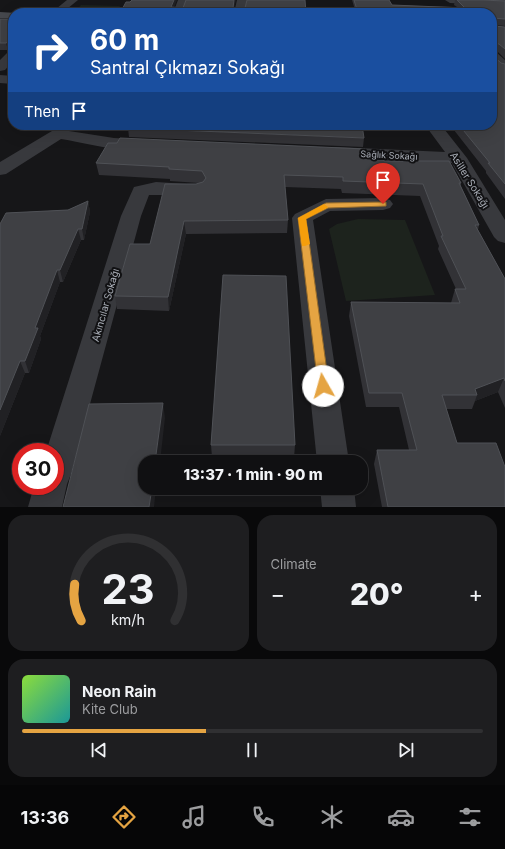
<!DOCTYPE html>
<html lang="en">
<head>
<meta charset="utf-8">
<style>
  :root { --surface:#101012; --page:#1e1e20; --text:#f1f3f6; --muted:#9c9d9f; --line:#303032; --accent:#e5a442 }
  body { margin:0; font-family:Inter,sans-serif; background:var(--page); color:var(--text); height:100vh; display:flex; flex-direction:column; font-size:15px; white-space:nowrap }
  * { box-sizing:border-box; margin:0 }
  p { font-size:13px; color:var(--muted) }
  .icon { flex:none; width:22px; height:22px; fill:none; stroke:currentColor; stroke-width:2; stroke-linecap:round; stroke-linejoin:round }
  .map { position:relative; height:507px; overflow:hidden }
  .details { display:flex; flex-direction:column; gap:8px; padding:8px; background:#09090a; flex:1 }
  .details>* { flex:none }
  .guide { position:absolute; left:8px; top:8px; width:489px; height:122px; border-radius:16px; box-shadow:0 4px 16px #0002,0 0 0 1px var(--line); background:#1a4fa0; color:#fff; overflow:hidden }
  .speed { position:absolute; left:12px; top:443px; display:flex; gap:8px; font-size:20px; font-weight:700; text-align:center }
  .speed>* { display:grid; place-content:center; width:52px; height:52px; border-radius:50%; background:var(--surface); box-shadow:0 4px 16px #0002,0 0 0 1px var(--line); line-height:1 }
  .speed .limit { border:6px solid #d22; background:#fff; color:#111 }
  .pin { position:absolute; display:grid; place-items:center; width:34px; height:34px; color:#fff; margin:-41px -17px; border-radius:50% 50% 50% 0; rotate:-45deg; box-shadow:0 0 4px #0007 }
  .pin .icon { rotate:45deg }
  .me { position:absolute; width:44px; margin:-22px; rotate:353deg; stroke-linejoin:round; filter:drop-shadow(0 0 3px #0008) }
  .turn { display:flex; align-items:center; gap:14px; height:84px; padding:0 16px; font-size:18px }
  .turn .icon { width:52px; height:52px; stroke-width:2.5 }
  .turn b { display:block; font-size:28px; line-height:34px }
  .then { display:flex; align-items:center; height:38px; padding:0 16px; background:#0003; gap:8px; font-size:15px }
  .big { font-size:30px; font-weight:800; line-height:1.1 }
  .details .card { flex:1; display:flex; flex-direction:column; justify-content:center; gap:6px; min-width:0; padding:0 14px; border-radius:16px; background:var(--page) }
  .details .dial { align-items:center; gap:0 }
  .dial svg { height:104px; overflow:visible; fill:none; stroke:var(--line); stroke-width:7; stroke-linecap:round; text-anchor:middle }
  .dial text { fill:var(--text); stroke:none }
  .song { display:flex; align-items:center; gap:12px }
  .cover { width:48px; height:48px; border-radius:6px; background:linear-gradient(135deg,hsl(90 70% 55%),hsl(180 70% 35%)) }
  .played { height:4px; border-radius:2px; background:linear-gradient(90deg,var(--accent) 40%,var(--line) 40%) }
  .keys { display:flex; justify-content:space-around; direction:ltr }
  .heat { display:flex; justify-content:space-between; align-items:center; font-size:22px; direction:ltr }
  .details .tiles { flex:1; display:grid; gap:8px; grid-template-columns:1fr 1fr }
  .card:last-child { grid-column:span 2 }
  .trip { position:absolute; left:138px; top:455px; width:230px; height:40px; border-radius:16px; background:var(--surface); box-shadow:0 4px 16px #0002,0 0 0 1px var(--line); font-weight:800; line-height:40px; text-align:center }
  .tabs { display:flex; height:64px; justify-content:space-around; align-items:center; background:#060607; color:var(--muted) }
  .tabs .icon { width:28px; height:28px }
  .tabs .on { color:var(--accent) }
  .tabs b { font-size:18px; color:var(--text) }
  .map>svg:first-child { display:block }
  .green { fill:#1d231d }
  .lines { fill:none; stroke-linecap:round; stroke-linejoin:round }
  .minor { fill:#38393d; fill-rule:evenodd }
  .secondary { fill:#46484d; fill-rule:evenodd }
  .wall { fill:#323236 }
  .shaded-wall { fill:#212124 }
  .building { fill:#3f4044; stroke:#4f5156 }
  .route { fill:#e5a442; stroke:#956b2b }
  .slow { fill:#f59e0b }
  .labels { text-anchor:middle; dominant-baseline:central; stroke-width:4; stroke-linejoin:round; paint-order:stroke }
  .far-street-label { font-size:9px; fill:#a9aeb7; stroke:#111113 }
  .street-label { font-size:10px; fill:#a9aeb7; stroke:#111113 }
</style>
</head>
<body>
<div class="map">
<svg width="505" height="507" viewBox="0 0 505 507">
  <rect width="100%" height="100%" fill="#161618"/>
  <path class="green" d="M81,5l39,1 -4,7h-42z
    M358,219l47,1 30,75 -89,6 -17,-72 8,-5z"/>
  <g class="lines">
    <path class="minor" d="M67,0h11l-16,13h-11z
      M178,0h10l-5,13h-10z
      M237,0h10l-3,13h-10z
      M445,0h60v6l-55,-3z
      M13,50v11l-8,9 -5,1v-11l9,-9z
      M492,51l4,1 9,8v11l-5,-1 -8,-8z
      M0,75l13,1v8l-13,-1z
      M57,125h16l-4,6 45,7 34,2 2,4 -2,4c-25,6 -62,-5 -87,-9l-55,35 -6,1v-13l52,-31z
      M425,125h16l26,33 38,62v23l-7,-2 -4,-4 -42,-74 -116,-6 -6,-1 -3,-4 3,-4 6,-1 109,5z
      M156,182l46,3 2,4 -2,4 -7,2h-46l-8,21 -70,258 -4,10 -5,23h-34l6,-21h21v-34h-9l75,-236 13,-29z
      M383,198l7,2 3,4 -3,4 -7,2 -53,1 -17,9 36,242h-32l-25,-244 3,-4 31,-15z
      M320,488h34l2,19h-34z"/>
    <path class="secondary" d="M0,12l17,1h-4v5h-13z"/>
  </g>
  <path class="wall" d="M352,0h37l3,5 65,2 -3,-2 1,-5h27l23,1v25l-12,-1v1l12,1v32l-8,-8 -4,-1 -1,5 9,8 4,1v135l-19,-26v-2l-36,-46h42v-112h-136z
    M0,19h13v30l-5,1h-8z
    M128,128l236,10 -1,9 -234,-10z
    M366,159l18,2 77,22v3l18,39 -1,5 27,49v129l-7,-16 -23,9 -3,8h-26l11,34 48,64h-123l-8,-43 3,-14h32l-10,-43h-33l-17,-91 2,-14 100,1 4,-14h1l-18,-40 1,-3 -19,-50 -78,-3 -1,-4 -56,-2 3,33 -1,13 -101,1 -17,77 -52,-2 -2,-13 35,-52 46,-60 3,-1 -29,-2v-2l-71,-4 -3,-12z
    M88,201l2,11 -6,28h-3l-18,42h-3l-20,54 1,3 -12,34h-4l-25,63 6,-223 62,-3z
    M211,445h84l-1,13 -82,-1z"/>
  <path class="shaded-wall" d="M174,0h3l-5,13 -1,-6z
    M234,0h2l-3,13v-5z
    M11,41l2,8 -5,1 -2,-7z
    M88,201l2,11 -6,28 -2,-11z
    M184,221l2,13 -17,77 -1,-14z
    M78,229l3,11 -18,42 -3,-12z
    M57,270l3,12 -20,54 1,3 -12,34 -4,-12 10,-33z
    M20,361l5,12 -25,63v-26z
    M504,378l-6,14 -23,9 2,-6 -2,-6z
    M163,403l2,15 -5,44h-5z
    M152,488h4l-2,19h-5z"/>
  <path class="building" d="M132,0h42l-3,7 12,1 3,-8h48l-1,8h12l2,-8h58l1,13h-186l6,-11h4z
    M354,0h35l3,5 73,3 -8,-8h25l23,1v18l-12,-1v8l12,1v22l-6,-5 -6,-1 -1,12 9,8 4,1v120l-17,-21h2l-31,-38h33v-112h-134z
    M0,19h13v24l-2,-2 -5,2h-6z
    M130,125h232l2,13 -236,-10z
    M120,138l245,11 1,10 18,1v1h65l12,22h-2l20,42h-4l30,54v102l-1,-3 -29,11 2,6h-35l15,48h39l9,24v40h-117l-11,-57h40l-15,-57h-33l-18,-91 109,1 -5,-14h11l-25,-53h2l-20,-52 -80,-3v-4l-59,-2 4,45 -104,1 -16,76 -53,-1 15,-52h20l15,-60h31l7,-2 3,-4 -4,-7 -33,-2v-2l-73,-4 12,-20h9z
    M88,201l-6,28h-4l-18,41h-3l-22,58h3l-13,33h-5l-20,49v-186l6,-11 62,-3z
    M223,275l63,1 9,169h-84z
    M163,403l-8,59h-10v26h7l-3,19h-86l26,-103z"/>
  <path class="route" d="M383,202h3v4l-58,2 -22,11 23,167 -1,3h-9l-1,-3 -20,-168 28,-15z"/>
  <path class="slow" d="M324,204l4,3 -1,1 -21,11 4,25 -5,2h-3l-4,-28z"/>
  <g class="labels">
    <g class="far-street-label">
      <text transform="translate(389 155) rotate(3)">Sağlık Sokağı</text>
    </g>
    <g class="street-label">
      <text transform="translate(470 180) rotate(58)">Asiller Sokağı</text>
      <text transform="translate(105 305) rotate(-74)">Akıncılar Sokağı</text>
    </g>
  </g>
</svg>
<div class="speed"><div class="limit">30</div></div>
<div class="pin" style="left:383px;top:204px;background:#d93025"><svg class="icon" aria-label="arrive" viewBox="0 0 24 24"><path d="M6 21V4h12l-3 4 3 4H6"/></svg></div>
<svg class="me" style="left:323px;top:386px" viewBox="-20 -20 40 40"><circle r="19" fill="#fff"/><path d="M0-13L10 11 0 6-10 11z" fill="#e5a442"/></svg>
<div class="trip">13:37 · 1 min · 90 m</div>
<div class="guide">
<div class="turn"><svg class="icon" aria-label="right" viewBox="0 0 24 24"><path d="M7 20v-9h11M14 6l5 5-5 5"/></svg><div><b>60 m</b>Santral Çıkmazı Sokağı</div></div>
<div class="then">Then<svg class="icon" aria-label="arrive" viewBox="0 0 24 24"><path d="M6 21V4h12l-3 4 3 4H6"/></svg></div>
</div>
</div>
<section class="details">
<div class="tiles">
<div class="card dial"><svg viewBox="0 0 100 80">
<path d="M14 69A42 42 0 1 1 86 69"/>
<path d="M14 69A42 42 0 0 1 9 41" stroke="#e5a442"/>
<text x="50" y="56" font-size="32" font-weight="700">23</text>
<text x="50" y="72" font-size="11">km/h</text>
</svg></div>
<div class="card"><p>Climate</p>
<div class="heat"><a>−</a><b class="big">20°</b><a>+</a></div>
</div>
<div class="card">
<div class="song"><i class="cover"></i><div><b>Neon Rain</b><p>Kite Club</p></div></div>
<div class="played"></div>
<div class="keys"><svg class="icon" aria-label="previous" viewBox="0 0 24 24"><path d="M18 5L8 12l10 7zM5 5v14"/></svg><svg class="icon" aria-label="pause" viewBox="0 0 24 24"><path d="M8 5v14M16 5v14"/></svg><svg class="icon" aria-label="next" viewBox="0 0 24 24"><path d="M6 5l10 7-10 7zM19 5v14"/></svg></div>
</div>
</div>
</section>
<nav class="tabs">
<b>13:36</b>
<svg class="icon on" aria-label="directions" viewBox="0 0 24 24"><path d="M12 3l9 9-9 9-9-9zM9 14v-3h6M13 9l2 2-2 2"/></svg>
<svg class="icon" aria-label="music" viewBox="0 0 24 24"><path d="M9 18V5l10-2v13"/><circle cx="6" cy="18" r="3"/><circle cx="16" cy="16" r="3"/></svg>
<svg class="icon" aria-label="phone" viewBox="0 0 24 24"><path d="M5 4h4l2 5-3 2q2 4 5 5l2-3 5 2v4C11 20 4 13 5 4z"/></svg>
<svg class="icon" aria-label="climate" viewBox="0 0 24 24"><path d="M12 3v18M4 7l16 10M4 17L20 7"/></svg>
<svg class="icon" aria-label="car" viewBox="0 0 24 24"><path d="M5 17H2v-5l4-1 3-4h7l3 4 3 1v5h-3M9 17h6M6 11h13"/><circle cx="7" cy="17" r="2"/><circle cx="17" cy="17" r="2"/></svg>
<svg class="icon" aria-label="filters" viewBox="0 0 24 24"><path d="M4 7h16M4 17h16"/><circle cx="9" cy="7" r="2"/><circle cx="15" cy="17" r="2"/></svg>
</nav>
</body>
</html>
